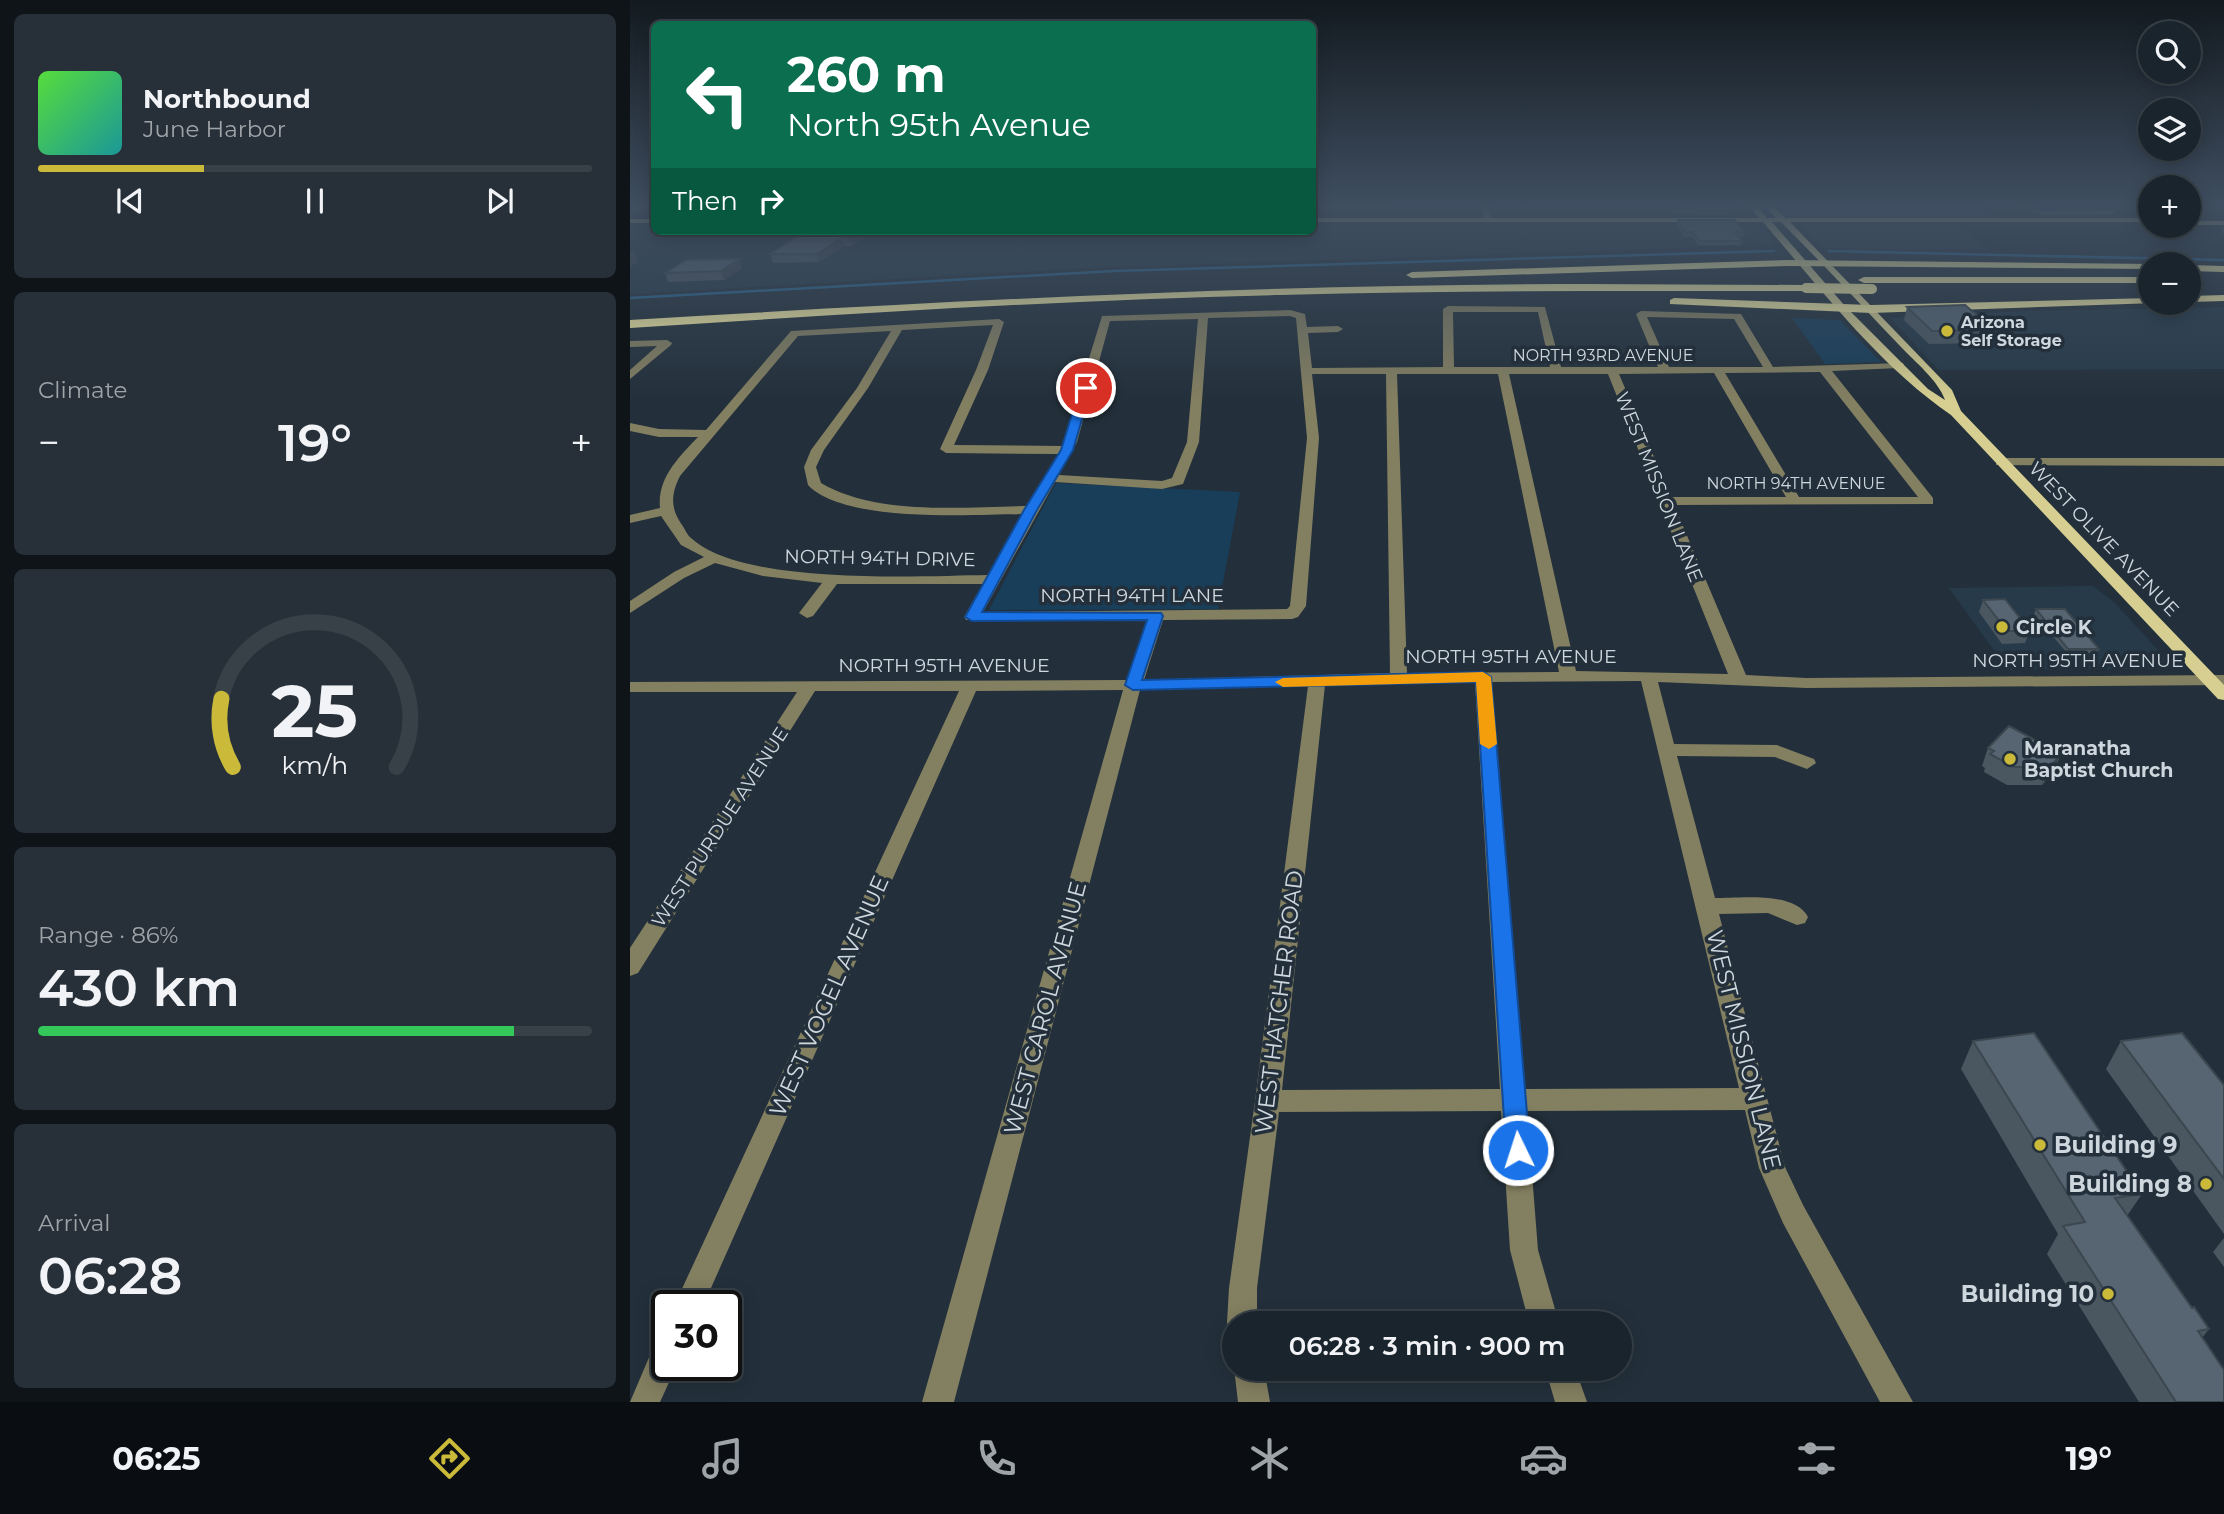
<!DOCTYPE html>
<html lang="en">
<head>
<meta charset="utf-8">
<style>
  :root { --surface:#1a242c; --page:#273038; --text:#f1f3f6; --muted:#9fa4a9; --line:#384148; --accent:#cbba39 }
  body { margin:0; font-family:Montserrat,sans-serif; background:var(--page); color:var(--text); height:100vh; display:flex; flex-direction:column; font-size:26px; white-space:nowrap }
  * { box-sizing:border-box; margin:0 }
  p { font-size:23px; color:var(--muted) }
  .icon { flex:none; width:38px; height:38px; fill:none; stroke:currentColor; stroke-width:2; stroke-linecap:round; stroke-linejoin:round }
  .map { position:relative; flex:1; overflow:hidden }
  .drawer { display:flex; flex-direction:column; gap:14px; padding:14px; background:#0e1418; width:630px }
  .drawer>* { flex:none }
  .top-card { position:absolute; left:21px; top:21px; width:665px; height:214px; border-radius:10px; box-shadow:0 4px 18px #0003,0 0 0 2px var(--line); background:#0b6e4f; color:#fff; overflow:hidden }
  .fabs { position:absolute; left:1508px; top:21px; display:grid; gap:14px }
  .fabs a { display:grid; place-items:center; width:63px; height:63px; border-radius:50%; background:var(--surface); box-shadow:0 4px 18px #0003,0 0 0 2px var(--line); font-size:35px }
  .speed { position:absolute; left:21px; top:1290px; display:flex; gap:14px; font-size:35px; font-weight:700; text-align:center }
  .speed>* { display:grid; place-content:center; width:91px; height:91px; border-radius:50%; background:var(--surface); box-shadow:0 4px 18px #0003,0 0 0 2px var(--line); line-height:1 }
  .speed .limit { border:4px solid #111; border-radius:10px; background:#fff; color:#111 }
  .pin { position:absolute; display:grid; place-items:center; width:60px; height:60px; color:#fff; margin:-30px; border:4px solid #fff; border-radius:50%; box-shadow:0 2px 7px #0007 }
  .me { position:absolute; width:77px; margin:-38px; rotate:356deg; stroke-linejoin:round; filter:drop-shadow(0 0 5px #0008) }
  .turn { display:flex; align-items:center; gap:24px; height:147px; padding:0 21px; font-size:32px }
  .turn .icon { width:91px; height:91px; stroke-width:2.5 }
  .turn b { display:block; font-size:49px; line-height:60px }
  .then { display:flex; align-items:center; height:66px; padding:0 21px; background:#0003; gap:14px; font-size:26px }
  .big { font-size:52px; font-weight:600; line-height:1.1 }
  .drawer .card { flex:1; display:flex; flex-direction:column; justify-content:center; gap:10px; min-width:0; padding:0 24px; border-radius:10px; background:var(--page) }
  .drawer .dial { align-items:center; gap:0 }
  .dial svg { height:182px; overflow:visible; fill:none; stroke:var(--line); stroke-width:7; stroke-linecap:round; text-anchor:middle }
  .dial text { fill:var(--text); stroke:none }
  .song { display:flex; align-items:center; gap:21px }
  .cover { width:84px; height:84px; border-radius:10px; background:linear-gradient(135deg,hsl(110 70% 55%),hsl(180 70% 35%)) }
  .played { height:7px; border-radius:4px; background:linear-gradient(90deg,var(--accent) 30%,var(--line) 30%) }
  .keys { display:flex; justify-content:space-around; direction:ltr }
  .heat { display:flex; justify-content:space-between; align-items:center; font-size:38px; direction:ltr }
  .charge { height:10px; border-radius:5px; background:linear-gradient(90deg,#34c759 86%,var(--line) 0) }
  .trip { position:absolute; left:592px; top:1311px; width:410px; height:70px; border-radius:35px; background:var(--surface); box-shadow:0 4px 18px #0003,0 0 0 2px var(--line); font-weight:600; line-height:70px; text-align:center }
  .tabs { display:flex; height:112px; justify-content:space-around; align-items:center; background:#0a0e12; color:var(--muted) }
  .tabs .icon { width:49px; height:49px }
  .tabs .active { color:var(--accent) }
  .tabs b { font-size:32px; color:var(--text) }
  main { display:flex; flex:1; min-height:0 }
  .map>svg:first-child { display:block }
  .built { fill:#263a49 }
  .green { fill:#193e59 }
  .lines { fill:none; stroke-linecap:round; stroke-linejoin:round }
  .stream { stroke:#286793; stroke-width:2.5 }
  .minor { fill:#837f61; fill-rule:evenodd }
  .major { fill:#d7cf91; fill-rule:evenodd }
  .highway { fill:#f9efa4; fill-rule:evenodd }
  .highway-bridge { stroke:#f9efa4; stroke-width:10 }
  .wall { fill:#4a5761 }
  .shaded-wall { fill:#3c474f }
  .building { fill:#566571; stroke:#3c474f; stroke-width:2 }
  .route { fill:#1a73e8; stroke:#114b97; stroke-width:2 }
  .slow { fill:#f59e0b }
  .poi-dot { fill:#cbba39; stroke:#23303b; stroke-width:2.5 }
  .labels { text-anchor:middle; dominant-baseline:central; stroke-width:7; stroke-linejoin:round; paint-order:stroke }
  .far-poi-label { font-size:16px; font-weight:bold; fill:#cfd7de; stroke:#23303b; text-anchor:start }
  .far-street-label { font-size:16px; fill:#cfd7de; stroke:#23303b }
  .street-label { font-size:19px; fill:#cfd7de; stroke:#23303b }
  .poi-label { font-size:19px; font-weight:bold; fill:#cfd7de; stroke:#23303b; text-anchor:start }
  .near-street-label { font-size:23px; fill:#cfd7de; stroke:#23303b }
  .near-poi-label { font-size:23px; font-weight:bold; fill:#cfd7de; stroke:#23303b; text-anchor:end }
</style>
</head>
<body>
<main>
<section class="drawer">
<div class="card">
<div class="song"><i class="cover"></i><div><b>Northbound</b><p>June Harbor</p></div></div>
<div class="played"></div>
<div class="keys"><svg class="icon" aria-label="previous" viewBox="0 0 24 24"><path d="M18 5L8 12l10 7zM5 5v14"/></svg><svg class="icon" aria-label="pause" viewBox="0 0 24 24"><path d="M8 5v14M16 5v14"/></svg><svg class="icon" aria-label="next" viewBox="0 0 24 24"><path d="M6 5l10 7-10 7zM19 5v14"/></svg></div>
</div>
<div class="card"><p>Climate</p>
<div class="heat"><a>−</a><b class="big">19°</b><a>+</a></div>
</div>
<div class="card dial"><svg viewBox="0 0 100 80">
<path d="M14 69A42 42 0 1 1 86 69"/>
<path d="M14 69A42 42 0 0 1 9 39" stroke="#cbba39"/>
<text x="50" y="56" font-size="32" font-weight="700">25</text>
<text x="50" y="72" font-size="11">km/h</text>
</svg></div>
<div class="card"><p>Range · 86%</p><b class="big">430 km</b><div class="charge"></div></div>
<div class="card"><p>Arrival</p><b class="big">06:28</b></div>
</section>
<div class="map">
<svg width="1594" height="1402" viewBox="0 0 1594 1402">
  <rect width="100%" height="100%" fill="#23303b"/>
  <path class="built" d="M1146,206h204l18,13 -204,-1 -10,-3z
    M0,224h24v7h658l1,-7 439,2 13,2 10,17 -686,23 -459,26z
    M1175,225h152l32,25 -167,-2 -21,-21z
    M1594,307v62l-285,1 -49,-52 137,-7z
    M1463,586l21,16 53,58 -1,6 -6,3 -152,1 -59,-82z"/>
  <path class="green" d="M1162,318l48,2 41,42 -56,2z
    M426,483l184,9 -22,117 -229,1z"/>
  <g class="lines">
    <path class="stream" d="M1199,251l395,9
      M0,298l484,-27 660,-20"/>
    <path class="minor" d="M6,206h10l-16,8v-5z
      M682,206h79l1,1 -4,2h-76z
      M851,206h8l2,16 -7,-2z
      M1388,206h12l12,5 70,-1 4,2 -4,2 -71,1z
      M818,306l97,1 16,60h97l-22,-53 5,-3 100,3 32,53 130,-4 1,2 -5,3 -67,3 101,127v6l-259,1 72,170 60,3 418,-3v10l-418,3 -148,-6 16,62 103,1 37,14 2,4 -9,6 -32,-12 -98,-1 38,142c25,0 79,-7 93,19l-3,6 -8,2 -29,-12 -49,1 66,253 18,38 110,197h-33l-97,-179 -24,-55 -14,-58 -218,1 11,139 21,73h-30l-19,-73 -9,-139 -222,1 -22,176v35h-23v11l-2,-1 -5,-10 2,-35 26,-187 53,-415 -168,4 -186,712h-32l201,-712 -147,1 -273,615h-29l285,-615h-144l-177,282 -8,3v-28l167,-256h-167v-10l497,-2 20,-60h-181l-2,-3 19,-33h-146l-24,32 -6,2 -8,-5 23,-30 -59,-7 -48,-13 -31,15 -54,35v-12l44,-29 30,-15 -23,-12 -20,-29 -31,7v-8l30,-7c-3,-30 19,-51 38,-71h-39l-29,-6v-8l29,6 47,1 85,-99 208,-12 5,3 -16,48 -34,75 108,1 40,-130 188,-6 15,4 2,13 31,-1 5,3 -5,3 -30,1 4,35 131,-1v-58zM823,312h85l12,55h-96zM660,316l6,2 11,120 -17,168 -3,3 -304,3 72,-130 107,7 21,-5 16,-42 9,-124zM1017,317l87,2 29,48h-94zM568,319l-11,123 -15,36 -10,3 -103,-6 18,-33 33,-121zM363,325l-17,45 -36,79 6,4 112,1 -30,52c-64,1 -151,10 -207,-23l-5,-16 8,-17 44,-62 34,-58zM261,331l-34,57 -46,62 -7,17 4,18c36,38 164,30 215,29l-35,61c-69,1 -245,11 -297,-37 -4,-3 -6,-9 -9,-13 -12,-17 -11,-31 -2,-49l118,-140zM1190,372l98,125h-119l-74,-124zM1084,373l72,124h-115l-52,-123zM682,374h74l4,299 -246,7 19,-60 129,-1 6,-2 8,-11 13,-168zM767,374h101l61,298 -152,1zM879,374h99l120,300 -152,-3zM1011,681l98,407 -214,1 -33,-407zM769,683h76l25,406 -218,1 43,-405z
      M37,340l5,3 -1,2 -41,34v-9l27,-24 -27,1v-6z
      M1371,458h223v8l-228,-1v-6z
      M37,1337v28h10l-17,37h-30l26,-61z
      M604,1368h30l6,34h-32z
      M915,1368h30l12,34h-32z"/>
    <path class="major" d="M1119,206h8l10,12h9l-11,-12h9l11,12h366v4h-361l162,168 9,21 263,274v15l-6,-1 -267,-284c-74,-51 -130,-126 -188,-193h-451v-4h447zM1142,222h9c41,41 80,83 120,125 14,15 37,33 44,53l-17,-11 -83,-83z
      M0,219h24v4h-24z
      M1559,221h35v4h-35z"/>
    <path class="highway" d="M1158,260l367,4h-4v5l-363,-3 -376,12 -6,-3 6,-3z
      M1559,265l35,1v6l-35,-1z
      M1521,277v6h-287l-6,-3 6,-3z
      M957,284l219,1 6,3 -6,3c-175,0 -351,-1 -526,4 -217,5 -434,19 -650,33v-8c319,-19 637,-36 957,-36z
      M1594,295v6l-35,1v-6z
      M1044,298l197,7 280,-7v5h5l-285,10 -201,-9v-4z"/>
    <path class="highway-bridge" d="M1176,288l66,1"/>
  </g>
  <path class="wall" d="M1057,206h42l1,8 -2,1 -57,-1v-5h16z
    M1048,220l66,12 -1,5h-4l3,4 -1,4h-43l-5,-8h-9l-7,-12z
    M1594,223v11l-3,-2z
    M239,233l-17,13h-8l-25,16 -46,1 -3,-9 43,-19z
    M112,268l-18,12 -56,2 -3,-9z
    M1277,307l87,23 -3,13 -62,1 -25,-24z
    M1353,600l47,31 -5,12 -23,1 -23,-32z
    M1406,609l63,40 -2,4h-30l-33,-39z
    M1358,748l73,6 -7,18 -12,13h-35l-23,-13 1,-4 -3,-2z
    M1343,1041l169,153 -15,22 65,92 17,21 -7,9 22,64h-85l-92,-148 11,-20 -97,-165z
    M1491,1041l103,44v149l-118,-165z
    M1594,1238v29l-11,-15z"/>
  <path class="shaded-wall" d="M229,231h9l1,2 -17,13 -2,-8z
    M212,238l2,8 -25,16 -2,-8z
    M4,250l4,12 -8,5v-14z
    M109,259l3,9 -18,12 -3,-9z
    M1431,754l-7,18 -12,13 8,-18z"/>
  <path class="building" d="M1059,206h40l2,3 -3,2 -57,-2h20z
    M1048,220h57l9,12h-9l7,9h-43l-6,-9h-8z
    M189,231h40l-9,7h-8l-25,16h-47l26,-17 17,-2z
    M109,259l-18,12 -56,2 21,-13z
    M1335,305l29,25 -62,1 -25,-24z
    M1375,599l25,32h-23l-24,-31z
    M1406,609h29l34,40h-31z
    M1379,726l52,28 -11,13h-36l-24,-13 4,-3 -6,-3z
    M1404,1033l108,161 -27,4 77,110 2,-1 15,22 -11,2 26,39v32h-48l-113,-176 22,-4 -112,-181z
    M1552,1033l42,52v94l-103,-138z"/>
  <linearGradient id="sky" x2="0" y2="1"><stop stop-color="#131a20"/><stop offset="0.51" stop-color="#3f4e60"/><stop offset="1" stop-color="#3f4e60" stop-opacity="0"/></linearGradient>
  <rect width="1594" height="402" fill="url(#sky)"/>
  <path class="route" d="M456,385l5,3 -18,62 -36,60 -55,102 179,1 2,3 -21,64 341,-8 8,5 39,473 -4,7 -8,4 -9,-4 -3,-7 -30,-468 -343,8 -8,-5 22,-65 -175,1 -7,-4 59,-107 37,-60 19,-62z"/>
  <path class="slow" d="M853,672l8,5 6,67 -8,5 -9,-5 -4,-62 -193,5 -8,-5 8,-4z"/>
  <g class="poi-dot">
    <circle cx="1317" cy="331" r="7"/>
    <circle cx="1372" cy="627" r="7"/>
    <circle cx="1380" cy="759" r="7"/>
    <circle cx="1410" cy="1145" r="7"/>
    <circle cx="1576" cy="1184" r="7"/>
    <circle cx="1478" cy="1294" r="7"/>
  </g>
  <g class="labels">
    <g class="far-poi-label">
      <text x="1331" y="322">Arizona<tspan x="1331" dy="18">Self Storage</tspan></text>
    </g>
    <g class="far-street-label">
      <text x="973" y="355">NORTH 93RD AVENUE</text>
      <text x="1166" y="483">NORTH 94TH AVENUE</text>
    </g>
    <g class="street-label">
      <text transform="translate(1029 487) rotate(68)">WEST MISSION LANE</text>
      <text transform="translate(1474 539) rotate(46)">WEST OLIVE AVENUE</text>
      <text transform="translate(250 558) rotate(1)">NORTH 94TH DRIVE</text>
      <text x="502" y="595">NORTH 94TH LANE</text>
      <text x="881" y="656">NORTH 95TH AVENUE</text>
      <text x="1448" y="660">NORTH 95TH AVENUE</text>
      <text x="314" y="665">NORTH 95TH AVENUE</text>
      <text transform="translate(90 827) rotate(-57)">WEST PURDUE AVENUE</text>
    </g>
    <g class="poi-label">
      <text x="1386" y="627">Circle K</text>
      <text x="1394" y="748">Maranatha<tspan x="1394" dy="22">Baptist Church</tspan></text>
    </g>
    <g class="near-street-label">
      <text transform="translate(199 996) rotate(-66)">WEST VOGEL AVENUE</text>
      <text transform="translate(649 1002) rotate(-83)">WEST HATCHER ROAD</text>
      <text transform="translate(415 1008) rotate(-75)">WEST CAROL AVENUE</text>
      <text transform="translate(1114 1050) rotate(76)">WEST MISSION LANE</text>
    </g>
    <g class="near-poi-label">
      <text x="1424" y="1145" text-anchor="start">Building 9</text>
      <text x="1562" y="1184">Building 8</text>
      <text x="1464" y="1294">Building 10</text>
    </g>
  </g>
</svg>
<div class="fabs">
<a><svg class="icon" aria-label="search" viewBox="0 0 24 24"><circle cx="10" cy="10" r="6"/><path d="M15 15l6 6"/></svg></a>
<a><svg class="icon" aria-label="layers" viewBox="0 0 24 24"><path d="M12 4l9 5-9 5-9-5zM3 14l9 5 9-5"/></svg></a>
<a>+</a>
<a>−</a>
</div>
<div class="speed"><div class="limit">30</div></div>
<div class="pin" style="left:456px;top:388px;background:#d93025"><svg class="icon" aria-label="arrive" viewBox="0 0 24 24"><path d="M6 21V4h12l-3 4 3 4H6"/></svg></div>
<svg class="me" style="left:888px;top:1150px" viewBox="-20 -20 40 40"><circle r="17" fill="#1a73e8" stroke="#fff" stroke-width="3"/><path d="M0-11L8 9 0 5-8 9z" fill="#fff"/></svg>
<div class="trip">06:28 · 3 min · 900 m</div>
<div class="top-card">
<div class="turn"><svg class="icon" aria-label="left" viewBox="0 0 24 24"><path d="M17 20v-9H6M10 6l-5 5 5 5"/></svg><div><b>260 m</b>North 95th Avenue</div></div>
<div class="then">Then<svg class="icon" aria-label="right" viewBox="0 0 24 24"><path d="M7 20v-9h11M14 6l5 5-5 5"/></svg></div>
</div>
</div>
</main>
<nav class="tabs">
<b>06:25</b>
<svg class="icon active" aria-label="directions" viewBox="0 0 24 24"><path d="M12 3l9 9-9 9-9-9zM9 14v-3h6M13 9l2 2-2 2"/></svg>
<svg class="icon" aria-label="music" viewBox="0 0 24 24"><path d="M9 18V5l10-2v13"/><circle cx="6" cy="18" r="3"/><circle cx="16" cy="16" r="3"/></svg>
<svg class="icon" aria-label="phone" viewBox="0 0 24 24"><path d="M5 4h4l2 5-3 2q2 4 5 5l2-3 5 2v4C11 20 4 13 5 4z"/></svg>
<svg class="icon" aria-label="climate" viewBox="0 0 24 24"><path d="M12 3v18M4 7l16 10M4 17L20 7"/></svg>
<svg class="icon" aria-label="car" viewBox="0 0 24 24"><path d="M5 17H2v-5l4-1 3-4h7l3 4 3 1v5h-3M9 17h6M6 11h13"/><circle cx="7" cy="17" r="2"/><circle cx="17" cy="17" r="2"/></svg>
<svg class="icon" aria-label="filters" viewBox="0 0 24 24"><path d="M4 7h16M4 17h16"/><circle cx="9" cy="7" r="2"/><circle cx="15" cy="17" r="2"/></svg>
<b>19°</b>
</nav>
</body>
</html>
